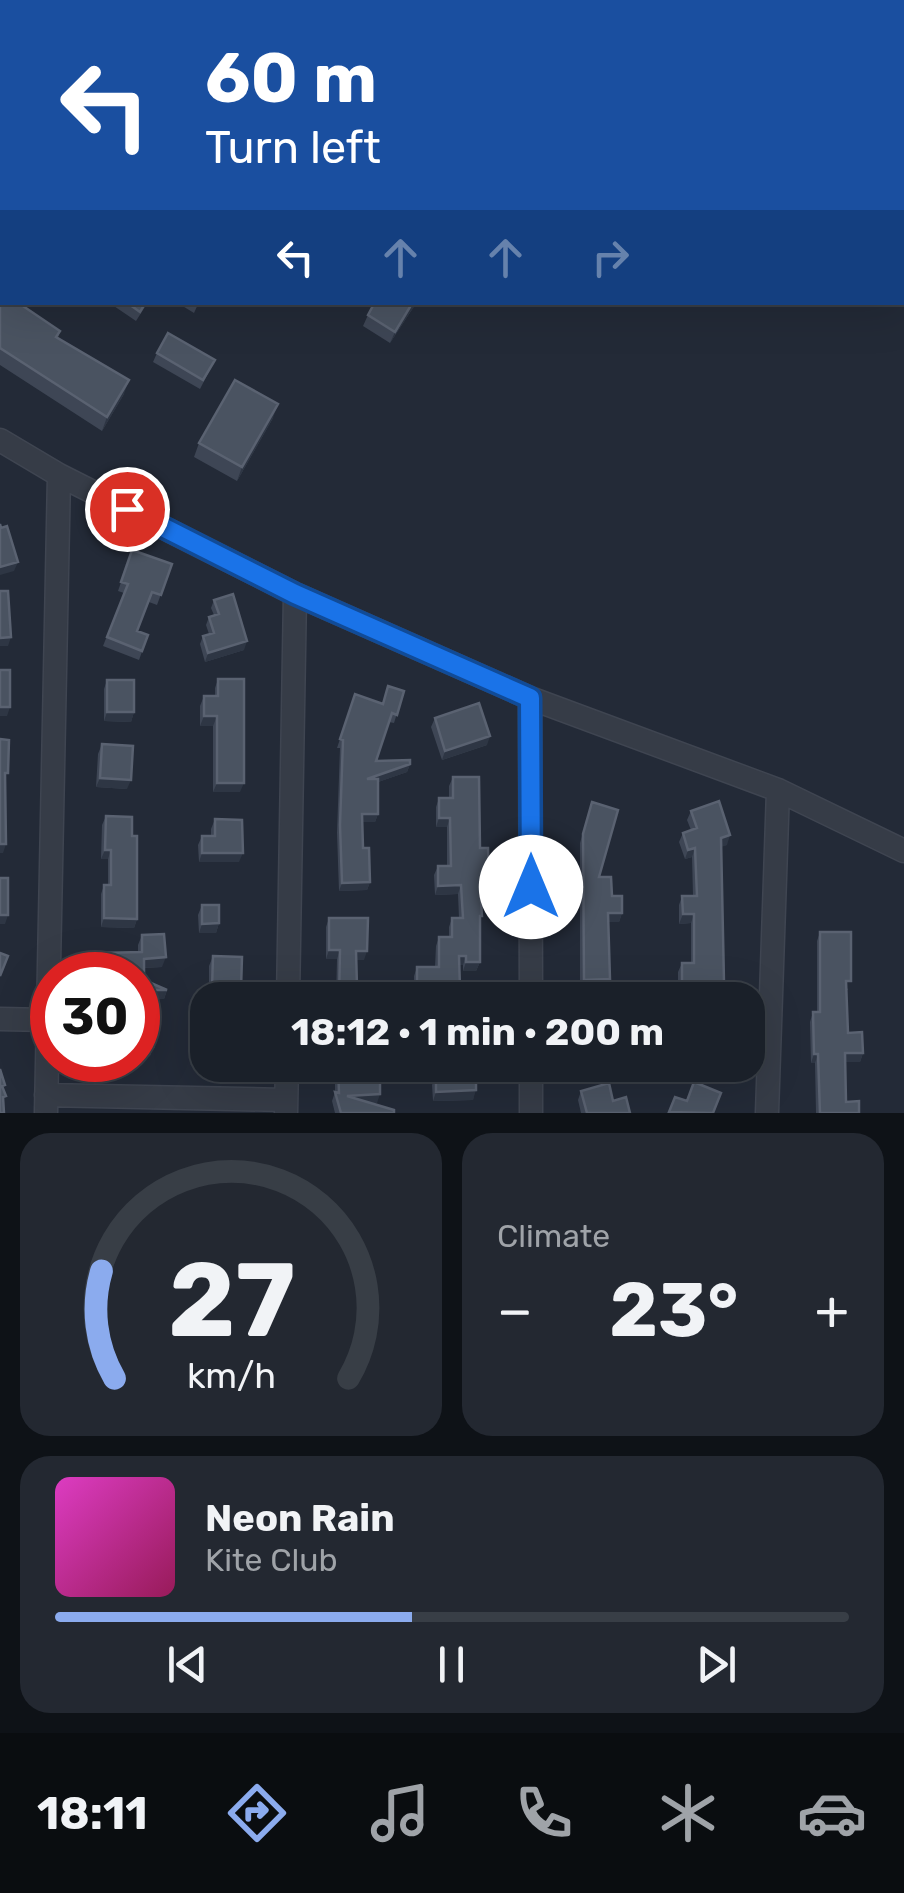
<!DOCTYPE html>
<html lang="en">
<head>
<meta charset="utf-8">
<style>
  :root { --surface:#1a2029; --page:#232831; --text:#f1f3f6; --muted:#9fa3a8; --line:#383e46; --accent:#8babee }
  body { margin:0; font-family:Rubik,sans-serif; background:var(--page); color:var(--text); height:100vh; display:flex; flex-direction:column; font-size:38px; white-space:nowrap }
  * { box-sizing:border-box; margin:0 }
  p { font-size:32px; color:var(--muted) }
  .icon { flex:none; width:55px; height:55px; fill:none; stroke:currentColor; stroke-width:2; stroke-linecap:round; stroke-linejoin:round }
  .map { position:relative; height:1113px; overflow:hidden }
  .side { display:flex; flex-direction:column; gap:20px; padding:20px; background:#0e1217; flex:1 }
  .side>* { flex:none }
  .guide { position:absolute; left:0px; top:0px; width:905px; height:305px; box-shadow:0 10px 40px #0002,0 0 0 2px var(--line); background:#1a4fa0; color:#fff; overflow:hidden }
  .speed { position:absolute; left:30px; top:952px; display:flex; gap:20px; font-size:50px; font-weight:700; text-align:center }
  .speed>* { display:grid; place-content:center; width:130px; height:130px; border-radius:50%; background:var(--surface); box-shadow:0 10px 40px #0002,0 0 0 2px var(--line); line-height:1 }
  .speed .limit { border:15px solid #d22; background:#fff; color:#111 }
  .pin { position:absolute; display:grid; place-items:center; width:85px; height:85px; color:#fff; margin:-42px; border:5px solid #fff; border-radius:50%; box-shadow:0 2px 10px #0007 }
  .me { position:absolute; width:110px; margin:-55px; rotate:0deg; stroke-linejoin:round; filter:drop-shadow(0 0 8px #0008) }
  .turn { display:flex; align-items:center; gap:35px; height:210px; padding:0 40px; font-size:45px }
  .turn .icon { width:130px; height:130px; stroke-width:2.5 }
  .turn b { display:block; font-size:70px; line-height:85px }
  .lanes { display:flex; align-items:center; height:95px; padding:0 40px; background:#0003; justify-content:center; gap:50px; direction:ltr }
  .lanes .off { opacity:.35 }
  .big { font-size:75px; font-weight:700; line-height:1.1 }
  .side .tile { flex:1; display:flex; flex-direction:column; justify-content:center; gap:15px; min-width:0; padding:0 35px; border-radius:30px; background:var(--page) }
  .side .dial { align-items:center; gap:0 }
  .dial svg { height:260px; overflow:visible; fill:none; stroke:var(--line); stroke-width:7; stroke-linecap:round; text-anchor:middle }
  .dial text { fill:var(--text); stroke:none }
  .song { display:flex; align-items:center; gap:30px }
  .cover { width:120px; height:120px; border-radius:15px; background:linear-gradient(135deg,hsl(310 70% 55%),hsl(330 70% 35%)) }
  .played { height:10px; border-radius:5px; background:linear-gradient(90deg,var(--accent) 45%,var(--line) 45%) }
  .keys { display:flex; justify-content:space-around; direction:ltr }
  .heat { display:flex; justify-content:space-between; align-items:center; font-size:55px; direction:ltr }
  .side .tiles { flex:1; display:grid; gap:20px; grid-template-columns:1fr 1fr }
  .tile:last-child { grid-column:span 2 }
  .trip { position:absolute; left:190px; top:982px; width:575px; height:100px; border-radius:30px; background:var(--surface); box-shadow:0 10px 40px #0002,0 0 0 2px var(--line); font-weight:700; line-height:100px; text-align:center }
  .tab-bar { display:flex; height:160px; justify-content:space-around; align-items:center; background:#0a0d10; color:var(--muted) }
  .tab-bar .icon { width:70px; height:70px }
  .tab-bar .current { color:var(--accent) }
  .tab-bar b { font-size:45px; color:var(--text) }
  .map>svg:first-child { display:block }
  .lines { fill:none; stroke-linecap:round; stroke-linejoin:round }
  .minor-casing { stroke:#3f4551; stroke-width:25 }
  .tertiary-casing { stroke:#3f4551; stroke-width:30 }
  .minor { stroke:#363c47; stroke-width:22 }
  .tertiary { stroke:#363c47; stroke-width:28 }
  .wall { fill:#3e4655 }
  .shaded-wall { fill:#2e3644 }
  .building { fill:#4a5361; stroke:#5a6271; stroke-width:2.5 }
  .route-casing { stroke:#114b97; stroke-width:25 }
  .route { stroke:#1a73e8; stroke-width:18 }
</style>
</head>
<body>
<div class="map">
<svg width="904" height="1113" viewBox="0 0 904 1113">
  <rect width="100%" height="100%" fill="#232a37"/>
  <g class="lines">
    <defs>
      <path id="minor" d="M514,2l2,-2
        M0,133l2,1
        M0,440l59,35 236,119 235,104 248,92 126,61
        M530,698l1,302
        M288,1000l7,-406
        M0,1019l48,1
        M531,1065v48
        M46,1095l240,5
        M46,1113l13,-638
        M286,1113l1,-48
        M767,1113l11,-323"/>
      <path id="tertiary" d="M110,2l2,-2
        M0,189l2,-4"/>
    </defs>
    <use href="#minor" class="minor-casing"/>
    <use href="#tertiary" class="tertiary-casing"/>
    <use href="#minor" class="minor"/>
    <use href="#tertiary" class="tertiary"/>
  </g>
  <path class="wall" d="M192,0h30l-1,2h-24z
    M2,45v23l-2,-2v-16z
    M0,291l60,40 -2,7 66,56 -22,37 -102,-66z
    M108,302h40l-12,19z
    M176,302h23l-5,11z
    M375,302h42l-27,41 -27,-17 5,-11z
    M157,353l58,7 -15,29 -47,-27z
    M273,418l-36,63 -43,-24 5,-14z
    M132,550l40,14 -15,41 -8,-3 -12,29 11,4 -9,25 -36,-14 21,-53 -6,-2z
    M214,600l30,50 -39,12 -5,-18 3,-8 6,-2 -3,-9 3,-8 5,-2 -3,-7z
    M218,679l22,113h-27v-66h-13v-20l4,-10h11v-8z
    M107,680l27,32 -3,10 -27,-1v-32z
    M404,691l-10,32 -5,-1 -13,39 34,3 -3,8 -29,10v32l-3,8h-13l1,26 7,34 -3,8 -28,1 -2,-58 3,-85h-3l18,-54 28,10z
    M435,718l52,27 -45,15 -11,-33z
    M102,744l25,45 -31,-2 2,-33z
    M453,777l27,71 9,37 -3,9h-5l-1,68 -4,9h-13v-6h-4l1,23 17,12h-63v-24l3,-9h18l1,-21 3,-9h10v-10l3,-9h7l-1,-24 -23,1 -1,-20 4,-9h9v-39h-11v-20l3,-9h10v-12z
    M589,811l10,66 23,36 -3,9h-11l2,57 -3,9 -27,1v-146z
    M691,811l36,34 -6,1 3,136 -3,9v9h-33v-8h-10v-20l4,-9h9v-40l-12,1v-19l3,-9h11l-1,-39 -7,2 -6,-17 4,-9 8,-3 -4,-10z
    M106,816l26,20 5,83 -3,9 -33,-1v-33l3,-9h4v-26h-7l1,-34z
    M215,819l24,43h-40l-1,-17 4,-9h9v-7z
    M202,905l17,18 -3,10h-17l-1,-18z
    M329,918l35,42h-8l1,26 10,14h-31l1,-41h-11v-32z
    M820,932l28,58h-2l2,43 15,20 -3,9h-14v40l13,11h-43l-1,-50h-4l-1,-41 3,-10h4v-71z
    M142,935l20,32 -18,1v12l23,10 -3,9 -26,-24h-42v-13l4,-9 38,-1v-7z
    M213,956l25,43 -29,-1v-32z
    M208,1035v30h35l-8,19 -40,-17z
    M153,1047l-3,9 -38,15 -4,-11h30z
    M335,1065h30v9l12,29h-5l22,10h-59l-3,-12 3,-9z
    M446,1065h32l-5,35 -40,1 -1,-16 4,-10h10z
    M581,1091l32,10 17,12h-49l-3,-13z"/>
  <path class="shaded-wall" d="M413,302h4l-27,41 5,-11z
    M129,380l-5,14 -22,37 5,-14z
    M278,404l-5,14 -36,63 5,-14z
    M18,562l-4,9 -14,4v-8z
    M11,637l-3,9h-8v-8z
    M247,641l-3,9 -39,12 3,-9z
    M0,707h10l-3,9h-7z
    M107,712h27l-3,10 -27,-1z
    M204,716h13l-4,10h-13z
    M490,736l-3,9 -45,15 3,-9z
    M410,764l-3,8 -43,15 3,-8z
    M100,778l31,2 -4,9 -31,-2z
    M217,783h27l-4,9h-27z
    M362,814h16l-3,8h-16z
    M439,818h11l-3,9h-11z
    M730,835l-3,10 -9,3 3,-10z
    M0,844h6l-3,9h-3z
    M695,848l-3,9 -7,2 3,-9z
    M105,850h6l-3,9h-7z
    M202,853h41l-4,9h-40z
    M370,882l-3,8 -28,1 3,-8z
    M461,885l-3,9 -23,1 3,-9z
    M480,885h9l-3,9h-9z
    M608,913h14l-3,9h-14z
    M683,914h11l-3,9 -12,1z
    M0,915h8l-3,9h-5z
    M104,918l33,1 -3,9 -33,-1z
    M219,923l-3,10h-17l3,-9z
    M329,950h11l-3,9h-11z
    M356,951h11l-3,9h-11z
    M459,956h7l-3,9h-7z
    M166,957l-4,10 -22,1 4,-9z
    M466,962h14l-4,9h-13z
    M610,979l-3,9 -27,1 4,-9z
    M692,982l-4,10h-10l4,-9z
    M212,989h29l-3,10 -29,-1z
    M138,990h29l-3,9 -26,1z
    M417,998h23l-1,2h-23z
    M153,1047l-3,9 -38,15 3,-9 5,-2h18v-7z
    M845,1053h18l-3,9h-18z
    M814,1054h4l-3,9h-4z
    M476,1090l-3,10 -40,1 3,-9z
    M380,1094l-3,9 -34,1 4,-8z"/>
  <path class="building" d="M27,0h34l-2,2h-33z
    M320,0h19l-1,2h-20z
    M583,0h76l5,2h-83z
    M902,63l2,1v54l-2,3z
    M0,291l2,2v9h15l43,29 -4,6 73,43 -22,37 -107,-69z
    M126,302h20l-6,10z
    M375,302h38l-18,30 -27,-17z
    M168,333l47,27 -12,20 -46,-27z
    M235,380l43,24 -36,63 -43,-24z
    M0,524l1,4 6,-2 11,36 -18,5z
    M132,550l40,14 -11,31 -9,-3 -15,39 11,4 -6,16 -35,-14 21,-53 -7,-2z
    M0,591h8l3,46 -11,1z
    M233,594l14,47 -39,12 -5,-17 11,-3 -5,-16 10,-3 -5,-14z
    M0,670h10v37h-10z
    M218,679h26v104h-27v-67h-13v-20h14z
    M107,680h27v32h-27z
    M388,686l16,5 -7,24 -5,-2 -16,48 34,-1v4l-43,15h11v35h-16l1,34h6l1,34 -28,1 -2,-58 3,-85 -3,-1 15,-45 28,10z
    M479,703l11,33 -45,15 -10,-33z
    M0,739l9,1 -1,33h-3l1,71h-6z
    M102,744l31,2 -2,34 -31,-2z
    M453,777h26l1,71h8l1,37h-9l2,31h-2v46h-14v-6h-7l1,32h18l-1,12h-37v-2h-23v-31h22v-30h13v-19h11l-2,-33 -23,1v-20h13l-1,-48h-11v-20h14z
    M719,801l11,34 -9,3 3,144h-3v18h-29v-18l-10,1v-20h12v-49h-11l-1,-18h15l-2,-48 -7,2 -5,-17 14,-5 -6,-17z
    M592,802l26,8 -19,67h12l1,19h10v17h-14l2,66 -26,1 -1,-146z
    M106,816l26,1v19h5v83l-33,-1v-33h7v-35h-6z
    M215,819l27,1 1,33h-41v-17h13z
    M0,878h8v37h-8z
    M202,905h17v18l-17,1z
    M329,918h39l-1,33h-11l1,35h10v14h-28l1,-50h-11z
    M820,932h31v49h-5l2,52 14,-1 1,21h-18l1,49 13,-1v12h-39l-2,-59h-4l-1,-42h7z
    M164,934l2,23 -22,2v21l23,10h-29v-15h-38v-22l42,-1v-17z
    M0,953l8,3 -8,20z
    M213,956l29,1 -1,32h-29z
    M147,1032l6,15 -15,6v-18z
    M208,1035v21l-8,-3z
    M228,1065h14l-2,5z
    M338,1065h27v9h15v20l-33,2 47,14v3h-53l-6,-21 4,1z
    M449,1065h29l1,8h-3v17l-40,2v-17h14z
    M0,1069l5,16 -3,1 4,10 -3,1 1,16h-4z
    M694,1082l27,11 -8,20 -44,-1 6,-15 12,4z
    M609,1083l4,18 13,-4 4,16h-43l-6,-22z"/>
  <g class="lines">
    <defs>
      <path id="route" d="M127,509l168,85 235,104 1,189"/>
    </defs>
    <use href="#route" class="route-casing"/>
    <use href="#route" class="route"/>
  </g>
</svg>
<div class="speed"><div class="limit">30</div></div>
<div class="pin" style="left:127px;top:509px;background:#d93025"><svg class="icon" aria-label="arrive" viewBox="0 0 24 24"><path d="M6 21V4h12l-3 4 3 4H6"/></svg></div>
<svg class="me" style="left:531px;top:887px" viewBox="-20 -20 40 40"><circle r="19" fill="#fff"/><path d="M0-13L10 11 0 6-10 11z" fill="#1a73e8"/></svg>
<div class="trip">18:12 · 1 min · 200 m</div>
<div class="guide">
<div class="turn"><svg class="icon" aria-label="left" viewBox="0 0 24 24"><path d="M17 20v-9H6M10 6l-5 5 5 5"/></svg><div><b>60 m</b>Turn left</div></div>
<div class="lanes"><svg class="icon" aria-label="left" viewBox="0 0 24 24"><path d="M17 20v-9H6M10 6l-5 5 5 5"/></svg><svg class="icon off" aria-label="ahead" viewBox="0 0 24 24"><path d="M12 20V5M6 11l6-6 6 6"/></svg><svg class="icon off" aria-label="ahead" viewBox="0 0 24 24"><path d="M12 20V5M6 11l6-6 6 6"/></svg><svg class="icon off" aria-label="right" viewBox="0 0 24 24"><path d="M7 20v-9h11M14 6l5 5-5 5"/></svg></div>
</div>
</div>
<section class="side">
<div class="tiles">
<div class="tile dial"><svg viewBox="0 0 100 80">
<path d="M14 69A42 42 0 1 1 86 69"/>
<path d="M14 69A42 42 0 0 1 10 36" stroke="#8babee"/>
<text x="50" y="56" font-size="32" font-weight="700">27</text>
<text x="50" y="72" font-size="11">km/h</text>
</svg></div>
<div class="tile"><p>Climate</p>
<div class="heat"><a>−</a><b class="big">23°</b><a>+</a></div>
</div>
<div class="tile">
<div class="song"><i class="cover"></i><div><b>Neon Rain</b><p>Kite Club</p></div></div>
<div class="played"></div>
<div class="keys"><svg class="icon" aria-label="previous" viewBox="0 0 24 24"><path d="M18 5L8 12l10 7zM5 5v14"/></svg><svg class="icon" aria-label="pause" viewBox="0 0 24 24"><path d="M8 5v14M16 5v14"/></svg><svg class="icon" aria-label="next" viewBox="0 0 24 24"><path d="M6 5l10 7-10 7zM19 5v14"/></svg></div>
</div>
</div>
</section>
<nav class="tab-bar">
<b>18:11</b>
<svg class="icon current" aria-label="directions" viewBox="0 0 24 24"><path d="M12 3l9 9-9 9-9-9zM9 14v-3h6M13 9l2 2-2 2"/></svg>
<svg class="icon" aria-label="music" viewBox="0 0 24 24"><path d="M9 18V5l10-2v13"/><circle cx="6" cy="18" r="3"/><circle cx="16" cy="16" r="3"/></svg>
<svg class="icon" aria-label="phone" viewBox="0 0 24 24"><path d="M5 4h4l2 5-3 2q2 4 5 5l2-3 5 2v4C11 20 4 13 5 4z"/></svg>
<svg class="icon" aria-label="climate" viewBox="0 0 24 24"><path d="M12 3v18M4 7l16 10M4 17L20 7"/></svg>
<svg class="icon" aria-label="car" viewBox="0 0 24 24"><path d="M5 17H2v-5l4-1 3-4h7l3 4 3 1v5h-3M9 17h6M6 11h13"/><circle cx="7" cy="17" r="2"/><circle cx="17" cy="17" r="2"/></svg>
</nav>
</body>
</html>
